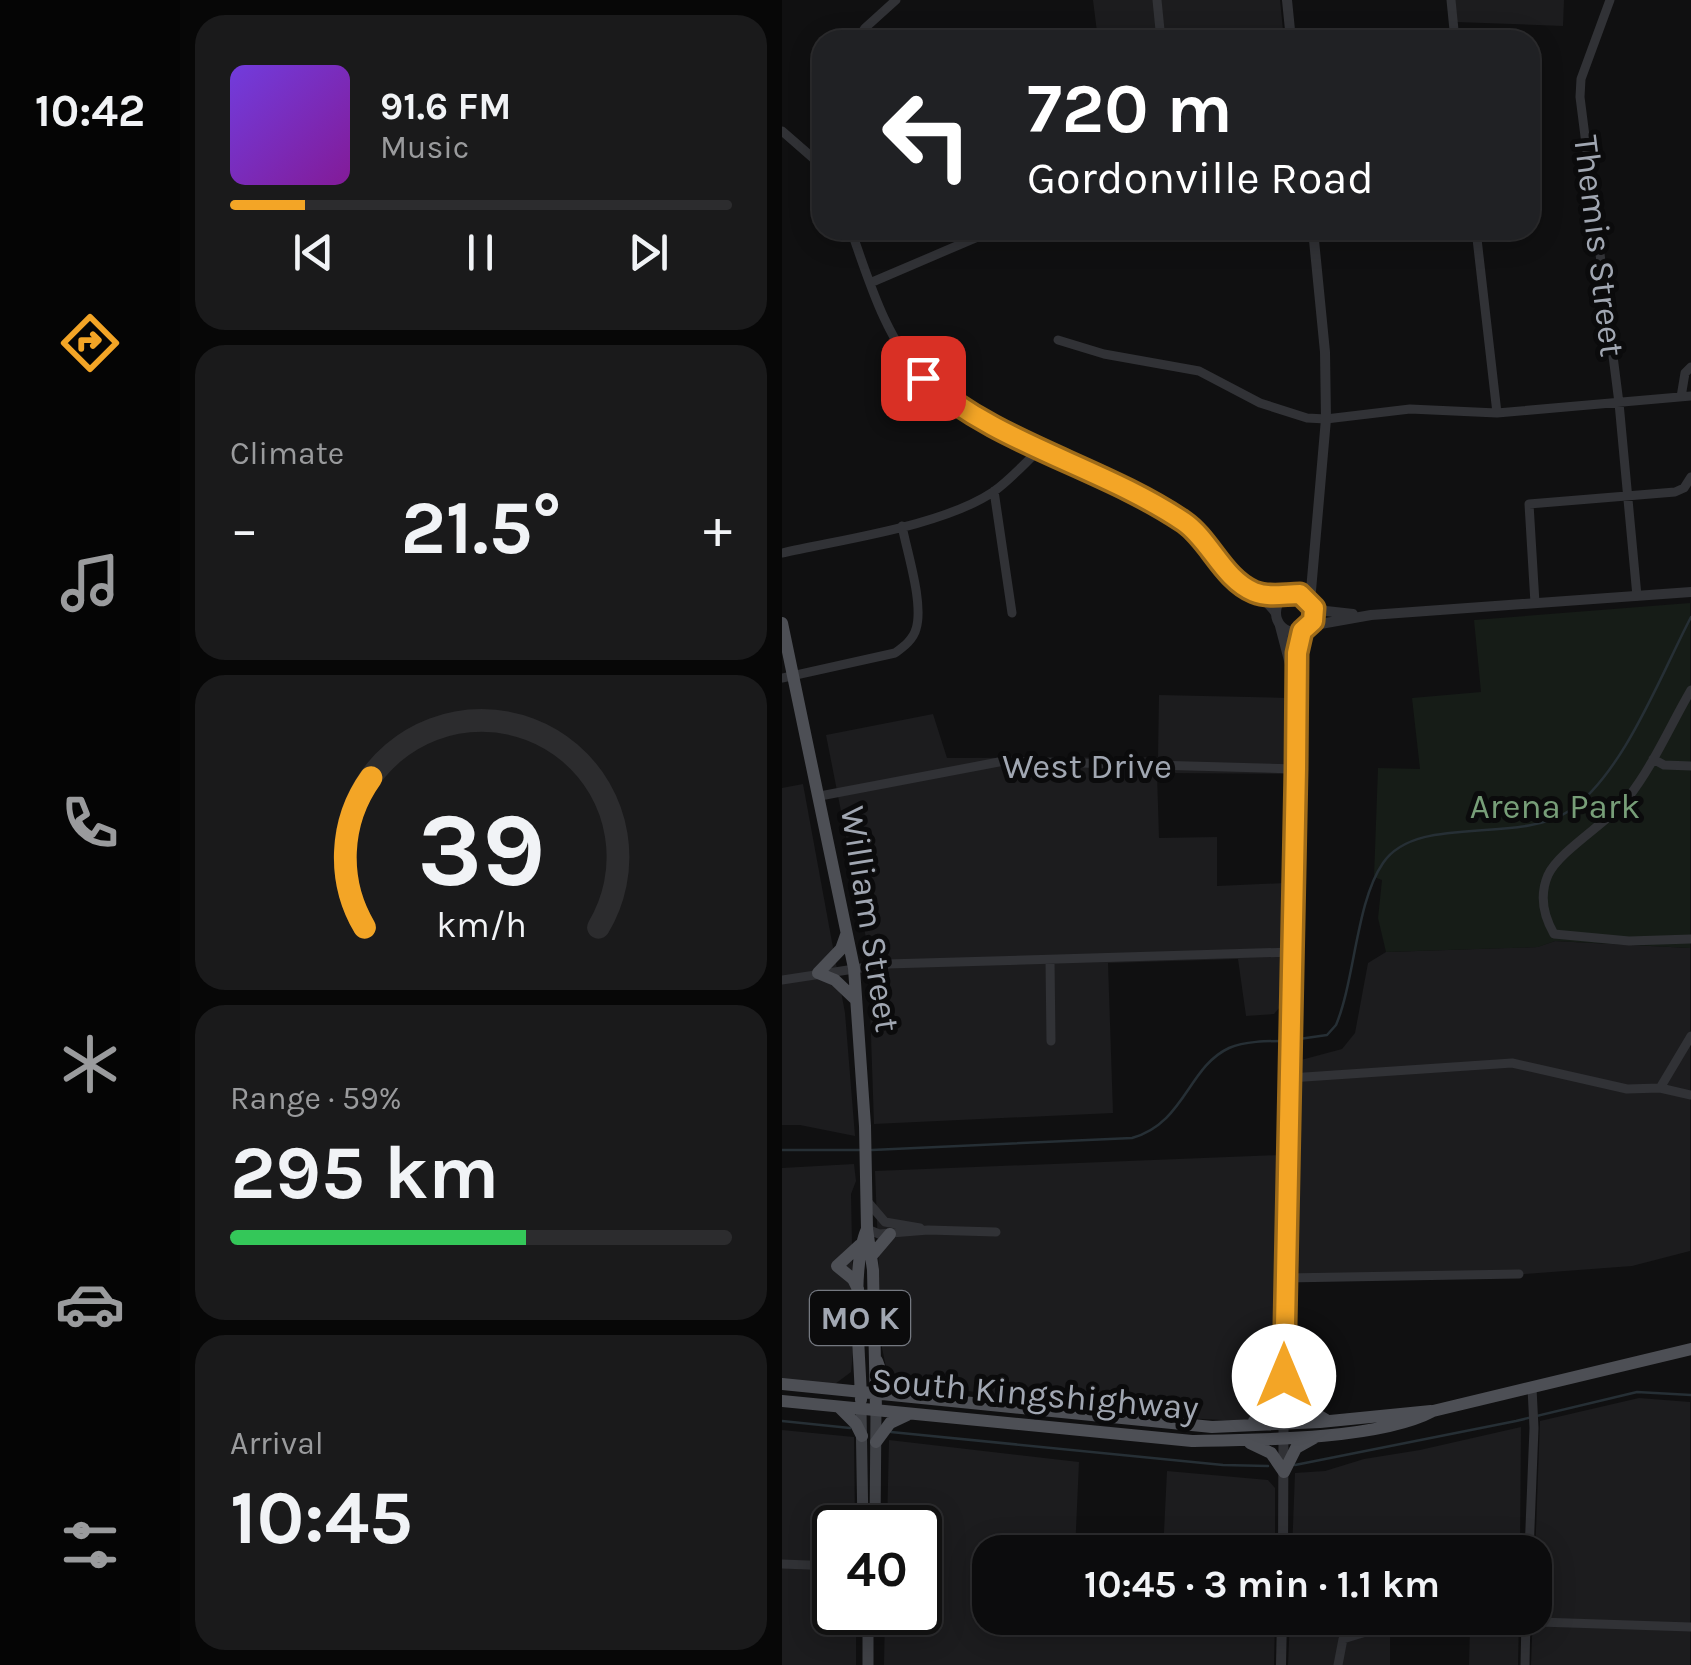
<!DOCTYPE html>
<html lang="en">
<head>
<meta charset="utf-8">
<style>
  :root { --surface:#0c0c0d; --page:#1a1a1b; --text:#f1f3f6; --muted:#9a9b9d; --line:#2c2c2e; --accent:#f3a526 }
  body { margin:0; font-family:Karla,sans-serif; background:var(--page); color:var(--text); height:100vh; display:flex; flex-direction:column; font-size:38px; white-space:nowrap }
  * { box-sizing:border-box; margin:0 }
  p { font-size:32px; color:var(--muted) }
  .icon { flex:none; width:55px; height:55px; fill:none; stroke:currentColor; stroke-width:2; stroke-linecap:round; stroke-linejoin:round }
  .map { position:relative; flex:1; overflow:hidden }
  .panel { display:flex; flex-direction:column; gap:15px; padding:15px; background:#070707; width:602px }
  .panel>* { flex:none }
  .top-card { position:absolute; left:30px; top:30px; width:728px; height:210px; border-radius:30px; box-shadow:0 5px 25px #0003,0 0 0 2px var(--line); background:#202124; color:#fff; overflow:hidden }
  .speed { position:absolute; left:30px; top:1505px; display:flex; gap:20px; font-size:50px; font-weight:700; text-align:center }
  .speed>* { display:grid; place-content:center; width:130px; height:130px; border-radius:50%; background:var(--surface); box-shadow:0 5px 25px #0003,0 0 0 2px var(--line); line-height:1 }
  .speed .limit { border:5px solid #111; border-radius:15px; background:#fff; color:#111 }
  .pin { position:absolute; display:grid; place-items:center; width:85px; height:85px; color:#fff; margin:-42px; border-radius:20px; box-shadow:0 5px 15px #0006 }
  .me { position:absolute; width:110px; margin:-55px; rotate:0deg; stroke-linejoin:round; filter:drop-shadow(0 0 8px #0008) }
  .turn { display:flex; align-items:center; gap:35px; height:210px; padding:0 50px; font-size:45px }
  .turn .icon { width:130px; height:130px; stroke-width:2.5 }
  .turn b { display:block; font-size:70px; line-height:85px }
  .big { font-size:75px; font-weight:700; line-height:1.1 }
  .panel .card { flex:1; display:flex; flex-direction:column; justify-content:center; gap:15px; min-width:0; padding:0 35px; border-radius:30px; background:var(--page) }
  .panel .dial { align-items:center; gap:0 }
  .dial svg { height:260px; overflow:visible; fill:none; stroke:var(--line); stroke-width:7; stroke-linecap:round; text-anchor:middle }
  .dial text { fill:var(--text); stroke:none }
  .song { display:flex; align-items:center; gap:30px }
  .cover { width:120px; height:120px; border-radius:15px; background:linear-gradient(135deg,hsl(260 70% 55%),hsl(290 70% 35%)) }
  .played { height:10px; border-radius:5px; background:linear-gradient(90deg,var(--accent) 15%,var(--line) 15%) }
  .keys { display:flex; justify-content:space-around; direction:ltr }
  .heat { display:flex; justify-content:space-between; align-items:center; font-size:55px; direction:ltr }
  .charge { height:15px; border-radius:8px; background:linear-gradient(90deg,#34c759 59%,var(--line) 0) }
  .trip { position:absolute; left:190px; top:1535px; width:580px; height:100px; border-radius:30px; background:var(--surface); box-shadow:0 5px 25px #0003,0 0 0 2px var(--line); font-weight:700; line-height:100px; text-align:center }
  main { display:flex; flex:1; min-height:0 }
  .menu { display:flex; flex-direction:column; width:180px; justify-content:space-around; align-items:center; background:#050505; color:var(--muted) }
  .menu .icon { width:70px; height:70px }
  .menu .on { color:var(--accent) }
  .menu b { font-size:45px; color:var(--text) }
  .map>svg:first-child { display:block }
  .built { fill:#1c1c1e }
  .green { fill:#161c17 }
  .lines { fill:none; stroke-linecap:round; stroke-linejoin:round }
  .stream { stroke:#262f35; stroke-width:2.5 }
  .minor { stroke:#313236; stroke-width:9 }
  .tertiary { stroke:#313236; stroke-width:10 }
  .secondary { stroke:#3f4146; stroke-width:11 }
  .primary { stroke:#4d4f55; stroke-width:12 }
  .route-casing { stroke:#9e6b19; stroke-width:25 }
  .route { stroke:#f3a526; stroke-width:18 }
  .labels { text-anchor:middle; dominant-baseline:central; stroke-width:10; stroke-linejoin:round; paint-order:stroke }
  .shield { fill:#0b0b0c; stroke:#747880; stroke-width:2.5 }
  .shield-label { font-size:32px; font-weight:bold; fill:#a1a7b2 }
  .street-label { font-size:35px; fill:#a1a7b2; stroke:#0b0b0c }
  .park-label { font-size:35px; fill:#779e78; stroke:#0b0b0c }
</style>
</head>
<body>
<main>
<nav class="menu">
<b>10:42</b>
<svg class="icon on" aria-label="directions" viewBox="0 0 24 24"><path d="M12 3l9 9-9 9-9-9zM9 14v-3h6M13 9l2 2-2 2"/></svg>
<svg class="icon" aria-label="music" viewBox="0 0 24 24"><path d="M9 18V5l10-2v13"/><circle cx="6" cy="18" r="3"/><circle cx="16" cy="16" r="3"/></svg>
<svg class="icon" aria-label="phone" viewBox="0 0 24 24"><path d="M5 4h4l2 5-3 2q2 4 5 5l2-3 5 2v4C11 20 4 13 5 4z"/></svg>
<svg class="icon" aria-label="climate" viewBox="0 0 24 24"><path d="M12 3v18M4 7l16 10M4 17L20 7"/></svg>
<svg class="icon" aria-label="car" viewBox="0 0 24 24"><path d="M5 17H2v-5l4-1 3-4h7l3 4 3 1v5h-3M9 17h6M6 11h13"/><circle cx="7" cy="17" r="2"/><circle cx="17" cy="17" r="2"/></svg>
<svg class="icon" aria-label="filters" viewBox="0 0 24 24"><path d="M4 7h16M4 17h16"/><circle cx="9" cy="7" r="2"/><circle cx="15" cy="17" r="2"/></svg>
</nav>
<section class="panel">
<div class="card">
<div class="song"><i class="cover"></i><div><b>91.6 FM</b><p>Music</p></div></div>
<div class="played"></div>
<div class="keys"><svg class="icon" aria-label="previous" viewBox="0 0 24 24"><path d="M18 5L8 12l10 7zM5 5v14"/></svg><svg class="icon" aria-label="pause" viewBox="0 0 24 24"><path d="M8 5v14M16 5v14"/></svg><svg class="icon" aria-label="next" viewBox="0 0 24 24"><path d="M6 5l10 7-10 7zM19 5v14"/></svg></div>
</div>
<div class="card"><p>Climate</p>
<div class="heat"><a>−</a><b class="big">21.5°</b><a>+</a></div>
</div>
<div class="card dial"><svg viewBox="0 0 100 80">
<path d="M14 69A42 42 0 1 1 86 69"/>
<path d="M14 69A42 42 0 0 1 16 23" stroke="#f3a526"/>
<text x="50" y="56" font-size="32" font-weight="700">39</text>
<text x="50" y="72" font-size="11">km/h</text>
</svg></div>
<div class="card"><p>Range · 59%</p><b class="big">295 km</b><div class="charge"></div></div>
<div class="card"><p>Arrival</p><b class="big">10:45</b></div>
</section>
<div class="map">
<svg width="909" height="1665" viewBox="0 0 909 1665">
  <rect width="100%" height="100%" fill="#101011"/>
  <path class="built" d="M311,0h187l4,40h-186z
    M672,0h110l-1,26 -107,-4z
    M377,695l130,3v76l-132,-1 2,65 58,-1v49l67,-3 -4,124 -6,7 -28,2 -8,-57 -130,4 5,150 -239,11 -6,-176 -42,-213 107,-21 14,44 211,-1z
    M21,784l42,229 10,123 -55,-11h-18v-337z
    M773,941l135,7v303l-58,15 -107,8h-226l2,-214 41,-11 13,-16 13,-70 18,-11 151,-5z
    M498,1155l-5,222 -4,27 -12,13 -18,4 -57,-3 -264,-33 -23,-5 -11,-13 -4,-19 -7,-177z
    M72,1164l2,17 -5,13 3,150 -3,28 -16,12 -53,-4v-212z
    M857,1398l51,4v263h-159l9,-244z
    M739,1427l-1,125h-228l3,-79 30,-2 39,-12 56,-9z
    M0,1430l72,7 1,90 -21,1v84l22,1v52h-74z
    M107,1440l190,22 -4,90h-85v66h285l-1,47h-390l1,-52 35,-1v-84l-33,-1z
    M385,1471l101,9 7,8v64h-112z
    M508,1618h229l-1,47h-49l1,-39 -38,-2 -42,5v36h-102z"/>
  <path class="green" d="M908,603v345l-135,-7 -17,6 -152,5 -8,-34 4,-38 -8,-3 4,-109 42,1 -8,-71 69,-6 -7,-72z"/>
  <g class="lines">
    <path class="stream" d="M510,1040l35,-5 9,-10c19,-45 20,-123 47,-162 34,-50 135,-18 186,-52 54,-36 92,-137 122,-194
      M0,1150h77
      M90,1150l260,-12c53,-15 56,-71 97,-90 16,-7 38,-7 55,-7
      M0,1421l68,7
      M109,1432l332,33 45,1
      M513,1465l221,-44 121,-29 54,3"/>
    <path class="minor" d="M375,0l4,40
      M669,0l4,40
      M828,0l-29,79 -1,18 39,306 18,193
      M75,40l8,-12 31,-28
      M0,131l31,27 9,13
      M69,230c18,51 35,110 74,150 62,62 177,90 253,139 21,13 31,33 48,49 16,16 37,27 50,46
      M694,230l21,183
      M88,283l124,-53
      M276,340l46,14 95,17 61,32 47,15 19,1 84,-10 87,4 194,-17
      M899,397l4,-24 6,-6
      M212,491l18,122
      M0,553c61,-14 160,-27 211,-61 17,-12 32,-29 47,-43
      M476,593l32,2
      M753,603l-6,-99 146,-12 9,-4 7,-11
      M0,678l113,-25c8,-6 18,-13 21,-24 8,-25 -9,-77 -14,-103
      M909,690c-21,36 -38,76 -64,109 -20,24 -68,52 -79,76 -9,21 -5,40 6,59l75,7 62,-2
      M871,759l11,6 27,1
      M38,796l184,-35 292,8
      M268,960l1,81
      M0,980l105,-16 406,-12
      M508,1078l222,-15 115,26 33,-1 31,7
      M878,1088l31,-52
      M85,1201l18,21 35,6
      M85,1229l12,5 49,-4 68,2
      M503,1278l234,-4
      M747,1552l5,-124 -2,-40
      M0,1564l52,2
      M556,1665l5,-26 69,-21 279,9
      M743,1665l1,-47"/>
    <path class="tertiary" d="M505,0l4,40
      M494 613a19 19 0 1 1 38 0a19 19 0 1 1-38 0Z
      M528,602l16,-183 -1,-67 -12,-122
      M530,606l14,5 27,3
      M498,626l12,46
      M527,626l62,-11 320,-23
      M501,1552l1,-235 12,-548 -2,-87 8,-51
      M499,1665l1,-47"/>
    <path class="secondary" d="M79,1409l2,119
      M93,1528l1,-118
      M86,1665v-53"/>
    <path class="primary" d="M0,623l72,345 11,158 2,103 6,41 3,140
      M64,935l-5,14 -23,24 17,7 21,20
      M91,1254l17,-20
      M76,1289l-5,-10 -16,-13 23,-21
      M95,1361l4,11 26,22
      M502,1377l17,28 25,15
      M0,1384l430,43 108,-5 111,-11
      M79,1400c-1,-44 -11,-134 6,-171
      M0,1401l410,40c63,-1 187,-1 241,-30l258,-62
      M58,1408l16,16 6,12
      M472,1421c20,-7 24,-25 30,-44
      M94,1442l14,-19 17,-8
      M468,1443l21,10 13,19 12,-24 18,-10"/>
  </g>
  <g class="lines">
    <defs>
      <path id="route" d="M141,378c75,67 178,88 261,144 26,18 39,57 70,70 15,6 31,2 46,2l14,14 -1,13 -11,10 -5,22 -1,116 -12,607"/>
    </defs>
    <use href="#route" class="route-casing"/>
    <use href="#route" class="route"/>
  </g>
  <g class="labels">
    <rect class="shield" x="28" y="1291" width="100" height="54" rx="8"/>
    <g class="shield-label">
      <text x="78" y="1318">MO K</text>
    </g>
    <g class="street-label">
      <text transform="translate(817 246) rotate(83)">Themis Street</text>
      <text x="305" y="766">West Drive</text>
      <text transform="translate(88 919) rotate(81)">William Street</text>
      <text transform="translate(253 1394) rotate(5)">South Kingshighway</text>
    </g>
    <g class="park-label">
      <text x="773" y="806">Arena Park</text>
    </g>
  </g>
</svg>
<div class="speed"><div class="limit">40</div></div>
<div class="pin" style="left:141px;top:378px;background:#d93025"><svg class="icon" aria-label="arrive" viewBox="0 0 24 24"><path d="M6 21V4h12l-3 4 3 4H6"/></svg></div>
<svg class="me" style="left:502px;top:1376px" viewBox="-20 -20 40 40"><circle r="19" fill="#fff"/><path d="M0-13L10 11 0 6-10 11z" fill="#f3a526"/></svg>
<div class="trip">10:45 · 3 min · 1.1 km</div>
<div class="top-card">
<div class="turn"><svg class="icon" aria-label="left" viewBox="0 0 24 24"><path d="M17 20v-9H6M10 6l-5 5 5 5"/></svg><div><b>720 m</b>Gordonville Road</div></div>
</div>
</div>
</main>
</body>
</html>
